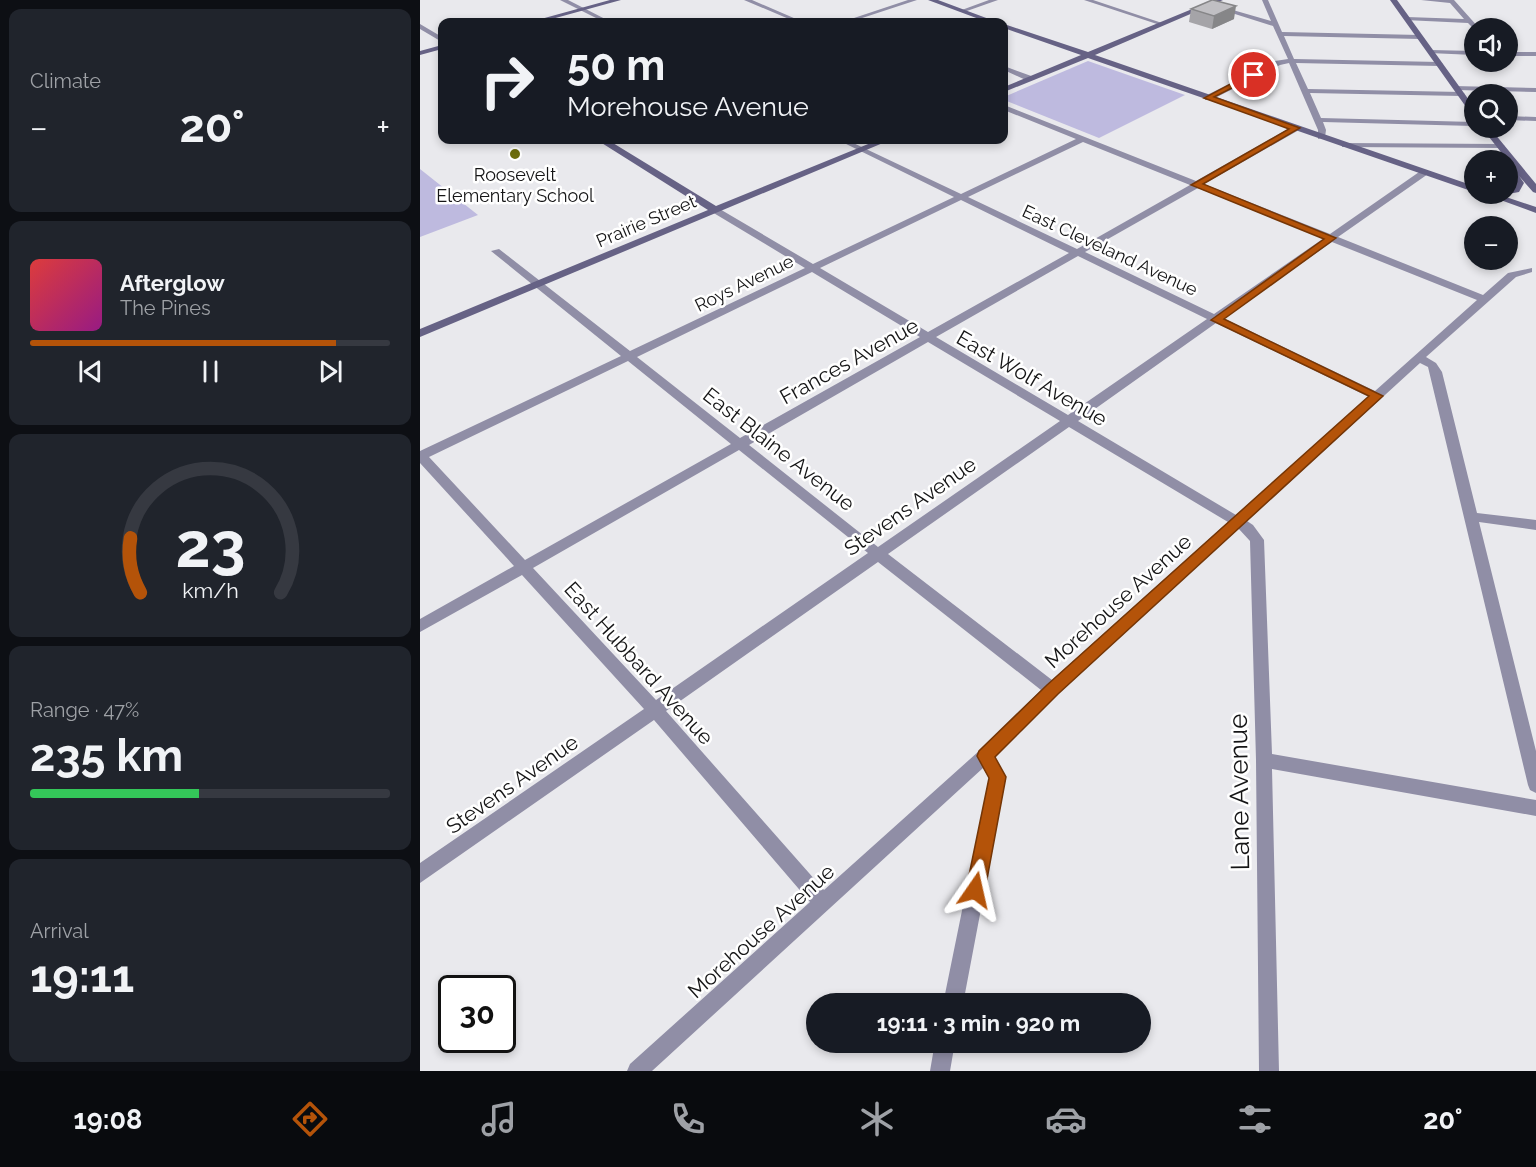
<!DOCTYPE html>
<html lang="en">
<head>
<meta charset="utf-8">
<style>
  :root { --surface:#171b24; --page:#20242c; --text:#f1f3f6; --muted:#9ea1a6; --line:#363941; --accent:#b45309 }
  body { margin:0; font-family:Raleway,sans-serif; background:var(--page); color:var(--text); height:100vh; display:flex; flex-direction:column; font-size:22px; white-space:nowrap }
  * { box-sizing:border-box; margin:0 }
  p { font-size:20px; color:var(--muted) }
  .icon { flex:none; width:33px; height:33px; fill:none; stroke:currentColor; stroke-width:2; stroke-linecap:round; stroke-linejoin:round }
  .map { position:relative; flex:1; overflow:hidden }
  .panel { display:flex; flex-direction:column; gap:9px; padding:9px; background:#0d0f14; width:420px }
  .panel>* { flex:none }
  .banner { position:absolute; left:18px; top:18px; width:570px; height:126px; border-radius:12px; box-shadow:0 3px 9px #0003; background:#171b24; color:var(--text); overflow:hidden }
  .fabs { position:absolute; left:1044px; top:18px; display:grid; gap:12px }
  .fabs a { display:grid; place-items:center; width:54px; height:54px; border-radius:50%; background:var(--surface); box-shadow:0 3px 9px #0003; font-size:30px }
  .speed { position:absolute; left:18px; top:975px; display:flex; gap:12px; font-size:30px; font-weight:700; text-align:center }
  .speed>* { display:grid; place-content:center; width:78px; height:78px; border-radius:50%; background:var(--surface); box-shadow:0 3px 9px #0003; line-height:1 }
  .speed .limit { border:3px solid #111; border-radius:9px; background:#fff; color:#111 }
  .pin { position:absolute; display:grid; place-items:center; width:51px; height:51px; color:#fff; margin:-26px; border:3px solid #fff; border-radius:50%; box-shadow:0 2px 6px #0007 }
  .me { position:absolute; width:66px; margin:-33px; rotate:11deg; stroke-linejoin:round; filter:drop-shadow(0 0 4px #0008) }
  .turn { display:flex; align-items:center; gap:21px; height:126px; padding:0 30px; font-size:27px }
  .turn .icon { width:78px; height:78px; stroke-width:2.5 }
  .turn b { display:block; font-size:42px; line-height:51px }
  .big { font-size:45px; font-weight:700; line-height:1.1 }
  .panel .widget { flex:1; display:flex; flex-direction:column; justify-content:center; gap:9px; min-width:0; padding:0 21px; border-radius:12px; background:var(--page) }
  .panel .dial { align-items:center; gap:0 }
  .dial svg { height:156px; overflow:visible; fill:none; stroke:var(--line); stroke-width:7; stroke-linecap:round; text-anchor:middle }
  .dial text { fill:var(--text); stroke:none }
  .song { display:flex; align-items:center; gap:18px }
  .cover { width:72px; height:72px; border-radius:9px; background:linear-gradient(135deg,hsl(0 70% 55%),hsl(310 70% 35%)) }
  .played { height:6px; border-radius:3px; background:linear-gradient(90deg,var(--accent) 85%,var(--line) 85%) }
  .keys { display:flex; justify-content:space-around; direction:ltr }
  .heat { display:flex; justify-content:space-between; align-items:center; font-size:33px; direction:ltr }
  .charge { height:9px; border-radius:4px; background:linear-gradient(90deg,#34c759 47%,var(--line) 0) }
  .trip { position:absolute; left:386px; top:993px; width:345px; height:60px; border-radius:30px; background:var(--surface); box-shadow:0 3px 9px #0003; font-weight:700; line-height:60px; text-align:center }
  .tab-bar { display:flex; height:96px; justify-content:space-around; align-items:center; background:#090b0e; color:var(--muted) }
  .tab-bar .icon { width:42px; height:42px }
  .tab-bar .on { color:var(--accent) }
  .tab-bar b { font-size:27px; color:var(--text) }
  main { display:flex; flex:1; min-height:0 }
  .map>svg:first-child { display:block }
  .green { fill:#bebadf }
  .lines { fill:none; stroke-linecap:round; stroke-linejoin:round }
  .street { fill:#908ea6; fill-rule:evenodd }
  .secondary { fill:#666285; fill-rule:evenodd }
  .wall { fill:#a5a4a8 }
  .shaded-wall { fill:#868688 }
  .building { fill:#c0bfc3; stroke:#868688; stroke-width:1.5 }
  .route { fill:#b45309; stroke:#753606; stroke-width:1.5 }
  .poi-dot { fill:#6d6d0e; stroke:#fff; stroke-width:2 }
  .labels { text-anchor:middle; dominant-baseline:central; stroke-width:5; stroke-linejoin:round; paint-order:stroke }
  .far-poi-label { font-size:18px; fill:#151516; stroke:#fff }
  .far-street-label { font-size:18px; fill:#151516; stroke:#fff }
  .street-label { font-size:21px; fill:#151516; stroke:#fff }
  .near-street-label { font-size:26px; fill:#151516; stroke:#fff }
</style>
</head>
<body>
<main>
<section class="panel">
<div class="widget"><p>Climate</p>
<div class="heat"><a>−</a><b class="big">20°</b><a>+</a></div>
</div>
<div class="widget">
<div class="song"><i class="cover"></i><div><b>Afterglow</b><p>The Pines</p></div></div>
<div class="played"></div>
<div class="keys"><svg class="icon" aria-label="previous" viewBox="0 0 24 24"><path d="M18 5L8 12l10 7zM5 5v14"/></svg><svg class="icon" aria-label="pause" viewBox="0 0 24 24"><path d="M8 5v14M16 5v14"/></svg><svg class="icon" aria-label="next" viewBox="0 0 24 24"><path d="M6 5l10 7-10 7zM19 5v14"/></svg></div>
</div>
<div class="widget dial"><svg viewBox="0 0 100 80">
<path d="M14 69A42 42 0 1 1 86 69"/>
<path d="M14 69A42 42 0 0 1 9 41" stroke="#b45309"/>
<text x="50" y="56" font-size="32" font-weight="700">23</text>
<text x="50" y="72" font-size="11">km/h</text>
</svg></div>
<div class="widget"><p>Range · 47%</p><b class="big">235 km</b><div class="charge"></div></div>
<div class="widget"><p>Arrival</p><b class="big">19:11</b></div>
</section>
<div class="map">
<svg width="1116" height="1071" viewBox="0 0 1116 1071">
  <rect width="100%" height="100%" fill="#e9e9ed"/>
  <path class="green" d="M668,61l97,34 -86,43 -95,-38v-3z
    M0,169l58,46 -58,22z"/>
  <g class="lines">
    <path class="street" d="M140,0h8l43,22h-7z
      M324,0h8l51,22h-7z
      M488,0h9l-67,22h-8z
      M569,0h9l-34,12 -5,-1z
      M664,0h9l72,24 -5,1z
      M842,0h6l14,32 138,3 3,2 -3,2 -136,-3 10,23 145,3 4,2 -4,2 -143,-3 12,26 153,3 4,2 -4,2 -151,-3 11,25 153,4v4l-151,-4 3,8 -1,7 -7,2v-9l-29,-67 -9,2 -69,35h-6v-4l70,-35 13,-2 -15,-33 -57,-18 3,-2 52,15z
      M1001,0h33l25,28 -5,1 -6,-6 -63,-3 2,-3 57,2 -14,-16z
      M0,24l22,13v5l-22,-13z
      M1011,50l43,1v4l-45,-2z
      M1088,52h28v4h-28z
      M584,66l30,11 1,2 -7,2 -24,-11z
      M1034,86l82,2v4l-79,-2h-3z
      M584,105l192,76 97,-55h6v4l-95,54 126,50 92,-64h6v4l-90,63 145,58 25,-22 24,-5v4l-16,5 -90,80 10,6 6,9 35,141 59,7v10l-57,-8 57,229v42l-6,-3 -2,-5 -100,-418 -8,-4 -173,158 6,4 11,15 8,214 264,46v16l-264,-47 7,302h-20l-3,-311 -6,-219 -12,-13 -180,166 -63,63 11,20 -43,227h-20l46,-226 -6,-10 -331,303h-25l3,-7 180,-162 -156,-182 -234,163v-20l224,-154 -122,-134 -102,57v-13l94,-53 -94,-103v-12l201,-95 -130,-105 8,-2 131,102 175,-83 -93,-56v-4h6l95,56 141,-67 -116,-57h9l114,54 115,-55 -72,-29zM663,142l107,43 -113,64 -109,-52zM778,188l126,50 -110,76 -129,-62zM541,200l108,53 -141,79 -108,-64zM912,242l145,58 -102,91 -152,-73zM658,256l129,63 -139,96 -132,-78zM392,272l108,65 -180,101 -103,-81zM796,323l153,74 -133,118 -158,-94zM508,342l132,79 -182,126 -129,-102zM208,361l103,83 -206,116 -96,-103zM649,427l159,95 -176,158 -164,-126zM319,450l129,103 -212,147 -123,-132zM458,562l163,128 -62,61 -155,139 -158,-179z
      M1088,116l28,1v4l-28,-1z
      M922,143l159,1 4,2 -4,2 -156,-1h-3z
      M515,1042h20l-5,29h-20z"/>
    <path class="secondary" d="M190,0h11l-80,22h-11z
      M508,0h10l59,22h-10z
      M794,0h9l-128,55 379,131v6l-386,-134 -84,34v-5l77,-32 -77,-27v-4l84,28z
      M970,0h7l77,107v7h-3z
      M22,45v4l-22,6v-4z
      M1062,128h8l46,56v9l-3,-1 -14,-16 5,7 -5,9 -11,2h-2l2,-6h4l2,-5 -6,-11v-6l3,-1z
      M177,140h11l108,66 162,-66h12l-470,197v-8l288,-119z
      M1064,194h13l39,13v6z"/>
  </g>
  <path class="wall" d="M771,9l43,10 -22,10 -23,-7z"/>
  <path class="shaded-wall" d="M816,6l-2,13 -22,10 2,-13z"/>
  <path class="building" d="M792,0h1l23,6 -22,10 -23,-7z"/>
  <path class="route" d="M831,73l7,2 -44,22 86,31 -97,56 133,54 -112,81 159,77 -325,298 -63,63 11,20 -21,113 -3,6 -7,3 -6,-3 -3,-6 23,-112 -12,-22 2,-5 68,-66 322,-289 -158,-76 113,-81 -133,-54 98,-56 -85,-31z"/>
  <circle class="poi-dot" cx="95" cy="154" r="6"/>
  <g class="labels">
    <g class="far-poi-label">
      <text x="95" y="174">Roosevelt<tspan x="95" dy="21">Elementary School</tspan></text>
    </g>
    <g class="far-street-label">
      <text transform="translate(226 221) rotate(-23)">Prairie Street</text>
      <text transform="translate(690 250) rotate(25)">East Cleveland Avenue</text>
      <text transform="translate(324 283) rotate(-26)">Roys Avenue</text>
    </g>
    <g class="street-label">
      <text transform="translate(429 361) rotate(-29)">Frances Avenue</text>
      <text transform="translate(612 378) rotate(30)">East Wolf Avenue</text>
      <text transform="translate(359 449) rotate(38)">East Blaine Avenue</text>
      <text transform="translate(490 506) rotate(-35)">Stevens Avenue</text>
      <text transform="translate(698 601) rotate(-42)">Morehouse Avenue</text>
      <text transform="translate(219 663) rotate(48)">East Hubbard Avenue</text>
      <text transform="translate(92 784) rotate(-35)">Stevens Avenue</text>
      <text transform="translate(341 931) rotate(-42)">Morehouse Avenue</text>
    </g>
    <g class="near-street-label">
      <text transform="translate(819 792) rotate(-91)">Lane Avenue</text>
    </g>
  </g>
</svg>
<div class="fabs">
<a><svg class="icon" aria-label="sound" viewBox="0 0 24 24"><path d="M4 9h4l5-4v14l-5-4H4zM17 9q2 3 0 6"/></svg></a>
<a><svg class="icon" aria-label="search" viewBox="0 0 24 24"><circle cx="10" cy="10" r="6"/><path d="M15 15l6 6"/></svg></a>
<a>+</a>
<a>−</a>
</div>
<div class="speed"><div class="limit">30</div></div>
<div class="pin" style="left:834px;top:75px;background:#d93025"><svg class="icon" aria-label="arrive" viewBox="0 0 24 24"><path d="M6 21V4h12l-3 4 3 4H6"/></svg></div>
<svg class="me" style="left:555px;top:890px" viewBox="-20 -20 40 40"><path d="M0-17L14 15 0 8-14 15z" fill="#b45309" stroke="#fff" stroke-width="4"/></svg>
<div class="trip">19:11 · 3 min · 920 m</div>
<div class="banner">
<div class="turn"><svg class="icon" aria-label="right" viewBox="0 0 24 24"><path d="M7 20v-9h11M14 6l5 5-5 5"/></svg><div><b>50 m</b>Morehouse Avenue</div></div>
</div>
</div>
</main>
<nav class="tab-bar">
<b>19:08</b>
<svg class="icon on" aria-label="directions" viewBox="0 0 24 24"><path d="M12 3l9 9-9 9-9-9zM9 14v-3h6M13 9l2 2-2 2"/></svg>
<svg class="icon" aria-label="music" viewBox="0 0 24 24"><path d="M9 18V5l10-2v13"/><circle cx="6" cy="18" r="3"/><circle cx="16" cy="16" r="3"/></svg>
<svg class="icon" aria-label="phone" viewBox="0 0 24 24"><path d="M5 4h4l2 5-3 2q2 4 5 5l2-3 5 2v4C11 20 4 13 5 4z"/></svg>
<svg class="icon" aria-label="climate" viewBox="0 0 24 24"><path d="M12 3v18M4 7l16 10M4 17L20 7"/></svg>
<svg class="icon" aria-label="car" viewBox="0 0 24 24"><path d="M5 17H2v-5l4-1 3-4h7l3 4 3 1v5h-3M9 17h6M6 11h13"/><circle cx="7" cy="17" r="2"/><circle cx="17" cy="17" r="2"/></svg>
<svg class="icon" aria-label="filters" viewBox="0 0 24 24"><path d="M4 7h16M4 17h16"/><circle cx="9" cy="7" r="2"/><circle cx="15" cy="17" r="2"/></svg>
<b>20°</b>
</nav>
</body>
</html>
